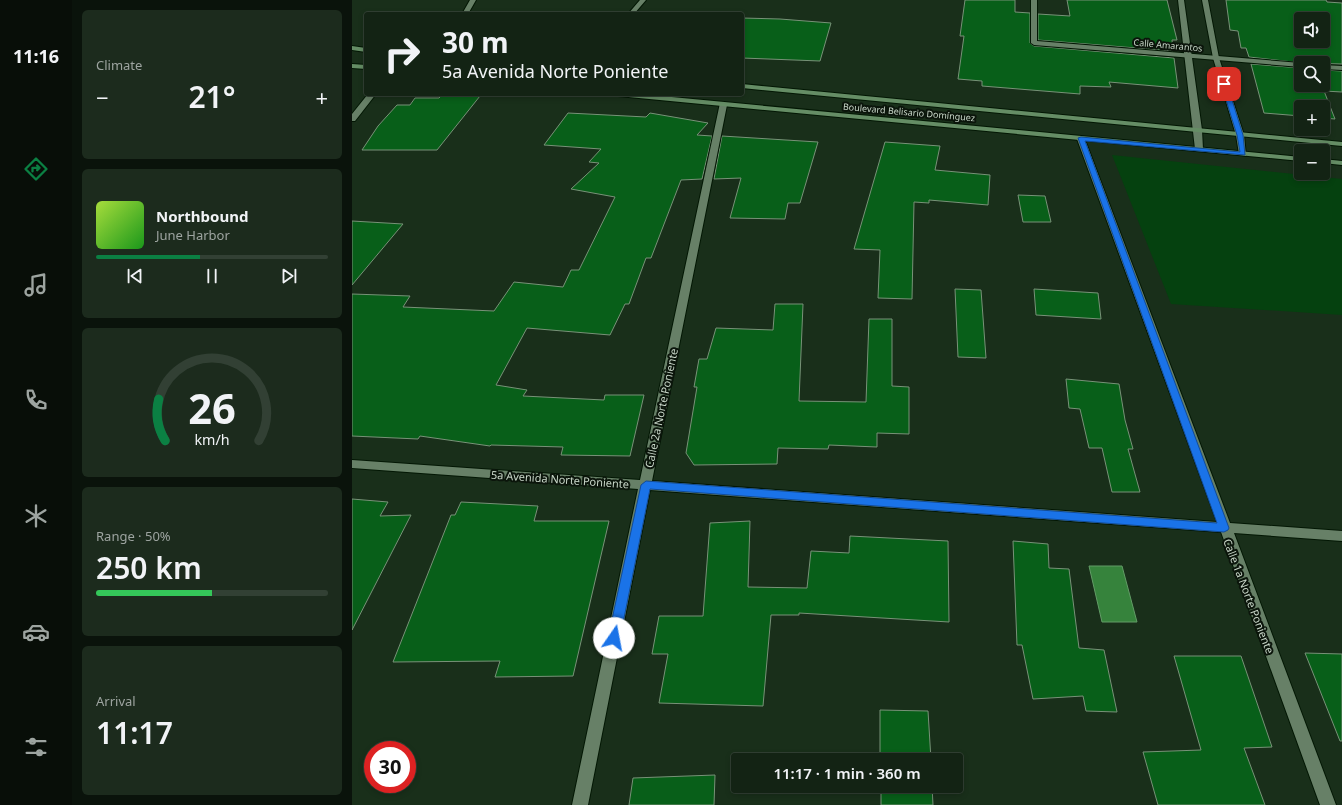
<!DOCTYPE html>
<html lang="en">
<head>
<meta charset="utf-8">
<style>
  :root { --surface:#132314; --page:#1c2b1d; --text:#f1f3f6; --muted:#9da4a0; --line:#324034; --accent:#0b8043 }
  body { margin:0; font-family:"Noto Sans",sans-serif; background:var(--page); color:var(--text); height:100vh; display:flex; flex-direction:column; font-size:15px; white-space:nowrap }
  * { box-sizing:border-box; margin:0 }
  p { font-size:13px; color:var(--muted) }
  .icon { flex:none; width:22px; height:22px; fill:none; stroke:currentColor; stroke-width:2; stroke-linecap:round; stroke-linejoin:round }
  .map { position:relative; flex:1; overflow:hidden }
  .drawer { display:flex; flex-direction:column; gap:10px; padding:10px; background:#0a130b; width:280px }
  .drawer>* { flex:none }
  .banner { position:absolute; left:12px; top:12px; width:380px; height:84px; border-radius:4px; box-shadow:0 2px 6px #0003,0 0 0 1px var(--line); background:#132314; color:var(--text); overflow:hidden }
  .controls { position:absolute; left:942px; top:12px; display:grid; gap:8px }
  .controls a { display:grid; place-items:center; width:36px; height:36px; border-radius:4px; background:var(--surface); box-shadow:0 2px 6px #0003,0 0 0 1px var(--line); font-size:20px }
  .speed { position:absolute; left:12px; top:741px; display:flex; gap:8px; font-size:20px; font-weight:700; text-align:center }
  .speed>* { display:grid; place-content:center; width:52px; height:52px; border-radius:50%; background:var(--surface); box-shadow:0 2px 6px #0003,0 0 0 1px var(--line); line-height:1 }
  .speed .limit { border:6px solid #d22; background:#fff; color:#111 }
  .pin { position:absolute; display:grid; place-items:center; width:34px; height:34px; color:#fff; margin:-17px; border-radius:8px; box-shadow:0 2px 6px #0006 }
  .me { position:absolute; width:44px; margin:-22px; rotate:12deg; stroke-linejoin:round; filter:drop-shadow(0 0 3px #0008) }
  .turn { display:flex; align-items:center; gap:14px; height:84px; padding:0 12px; font-size:18px }
  .turn .icon { width:52px; height:52px; stroke-width:2.5 }
  .turn b { display:block; font-size:28px; line-height:34px }
  .big { font-size:30px; font-weight:600; line-height:1.1 }
  .drawer .widget { flex:1; display:flex; flex-direction:column; justify-content:center; gap:6px; min-width:0; padding:0 14px; border-radius:6px; background:var(--page) }
  .drawer .dial { align-items:center; gap:0 }
  .dial svg { height:104px; overflow:visible; fill:none; stroke:var(--line); stroke-width:7; stroke-linecap:round; text-anchor:middle }
  .dial text { fill:var(--text); stroke:none }
  .song { display:flex; align-items:center; gap:12px }
  .cover { width:48px; height:48px; border-radius:6px; background:linear-gradient(135deg,hsl(80 70% 55%),hsl(120 70% 35%)) }
  .played { height:4px; border-radius:2px; background:linear-gradient(90deg,var(--accent) 45%,var(--line) 45%) }
  .keys { display:flex; justify-content:space-around; direction:ltr }
  .heat { display:flex; justify-content:space-between; align-items:center; font-size:22px; direction:ltr }
  .charge { height:6px; border-radius:3px; background:linear-gradient(90deg,#34c759 50%,var(--line) 0) }
  .trip { position:absolute; left:379px; top:753px; width:232px; height:40px; border-radius:4px; background:var(--surface); box-shadow:0 2px 6px #0003,0 0 0 1px var(--line); font-weight:600; line-height:40px; text-align:center }
  main { display:flex; flex:1; min-height:0 }
  .tabs { display:flex; flex-direction:column; width:72px; justify-content:space-around; align-items:center; background:#080e08; color:var(--muted) }
  .tabs .icon { width:28px; height:28px }
  .tabs .active { color:var(--accent) }
  .tabs b { font-size:18px; color:var(--text) }
  .map>svg:first-child { display:block }
  .green { fill:#05410f }
  .water { fill:#36833c; stroke:#629c66 }
  .building { fill:#085f19; stroke:#789278; fill-rule:evenodd }
  .lines { fill:none; stroke-linecap:round; stroke-linejoin:round }
  .minor-casing { stroke:#031704; stroke-width:2 }
  .tertiary-casing { stroke:#031704; stroke-width:2 }
  .primary-casing { stroke:#031704; stroke-width:2 }
  .minor { fill:#678067; fill-rule:evenodd }
  .tertiary { fill:#678067; fill-rule:evenodd }
  .primary { fill:#658d65; fill-rule:evenodd }
  .route { fill:#1a73e8; stroke:#114b97 }
  .labels { text-anchor:middle; dominant-baseline:central; stroke-width:4; stroke-linejoin:round; paint-order:stroke }
  .far-street-label { font-size:9px; fill:#c9d7c9; stroke:#0b150b }
  .street-label { font-size:11px; fill:#c9d7c9; stroke:#0b150b }
</style>
</head>
<body>
<main>
<nav class="tabs">
<b>11:16</b>
<svg class="icon active" aria-label="directions" viewBox="0 0 24 24"><path d="M12 3l9 9-9 9-9-9zM9 14v-3h6M13 9l2 2-2 2"/></svg>
<svg class="icon" aria-label="music" viewBox="0 0 24 24"><path d="M9 18V5l10-2v13"/><circle cx="6" cy="18" r="3"/><circle cx="16" cy="16" r="3"/></svg>
<svg class="icon" aria-label="phone" viewBox="0 0 24 24"><path d="M5 4h4l2 5-3 2q2 4 5 5l2-3 5 2v4C11 20 4 13 5 4z"/></svg>
<svg class="icon" aria-label="climate" viewBox="0 0 24 24"><path d="M12 3v18M4 7l16 10M4 17L20 7"/></svg>
<svg class="icon" aria-label="car" viewBox="0 0 24 24"><path d="M5 17H2v-5l4-1 3-4h7l3 4 3 1v5h-3M9 17h6M6 11h13"/><circle cx="7" cy="17" r="2"/><circle cx="17" cy="17" r="2"/></svg>
<svg class="icon" aria-label="filters" viewBox="0 0 24 24"><path d="M4 7h16M4 17h16"/><circle cx="9" cy="7" r="2"/><circle cx="15" cy="17" r="2"/></svg>
</nav>
<section class="drawer">
<div class="widget"><p>Climate</p>
<div class="heat"><a>−</a><b class="big">21°</b><a>+</a></div>
</div>
<div class="widget">
<div class="song"><i class="cover"></i><div><b>Northbound</b><p>June Harbor</p></div></div>
<div class="played"></div>
<div class="keys"><svg class="icon" aria-label="previous" viewBox="0 0 24 24"><path d="M18 5L8 12l10 7zM5 5v14"/></svg><svg class="icon" aria-label="pause" viewBox="0 0 24 24"><path d="M8 5v14M16 5v14"/></svg><svg class="icon" aria-label="next" viewBox="0 0 24 24"><path d="M6 5l10 7-10 7zM19 5v14"/></svg></div>
</div>
<div class="widget dial"><svg viewBox="0 0 100 80">
<path d="M14 69A42 42 0 1 1 86 69"/>
<path d="M14 69A42 42 0 0 1 9 37" stroke="#0b8043"/>
<text x="50" y="56" font-size="32" font-weight="700">26</text>
<text x="50" y="72" font-size="11">km/h</text>
</svg></div>
<div class="widget"><p>Range · 50%</p><b class="big">250 km</b><div class="charge"></div></div>
<div class="widget"><p>Arrival</p><b class="big">11:17</b></div>
</section>
<div class="map">
<svg width="990" height="805" viewBox="0 0 990 805">
  <rect width="100%" height="100%" fill="#192f1a"/>
  <path class="green" d="M760,155l230,24v136l-171,-11z"/>
  <path class="water" d="M737,566h33l15,56h-35z"/>
  <path class="building" d="M613,0h50v12l15,1v30l4,3 140,12 4,30 -69,-6 2,5 -31,-1v8l-98,-8v-5l-24,-2 6,-43h-4z
    M715,0h100l10,40h-5l1,11 -135,-11v-26l32,2z
    M874,0h100l1,2 15,1v61l-40,-1 -53,-6 -3,-9h-5l-3,-17 -8,-1zM949,19h22v22h-22z
    M390,18l38,1 51,4 -11,38 -78,-3z
    M899,64l50,4v17h22v-15l19,1v21l-18,-1 11,28 -12,-1v-11h-22v9l-37,-3z
    M91,94l37,2 -43,54h-75l16,-24 19,-21h13l5,-7h24z
    M216,113l78,4 4,-4 58,10 -11,12 15,1 -10,43 -21,1 -30,78h-5l-17,46h-4l-15,31 -83,-7 -31,57 31,5 -4,6 81,4 1,-5h39l-14,61 -69,-1 2,-8 -72,-2 -1,1 -70,-10 -2,3 -66,-3v-142l58,2 -7,11 91,4 20,-29 49,5 8,-17h8l36,-73 -44,-8 28,-26 -10,-1 12,-13 -57,-4z
    M370,136l96,6 -18,61h-12l-3,16 -55,-1 11,-40 -27,1z
    M533,142l55,4 -5,24 55,5 -2,30 -59,-5v3l-15,-1 -2,97 -34,-1 2,-48 -26,-1z
    M666,195l27,1 6,26h-28z
    M0,221l51,3 -51,61z
    M603,289l26,1 5,68 -28,-1z
    M682,289l64,4 3,26 -65,-4z
    M423,304h28l-4,97 67,1 3,-83h23v67l17,1v47l-32,-1v14l-48,-2 -1,4 -50,-1 -1,16 -83,1 -8,-12 11,-66h-3l5,-28h8l9,-31 57,2z
    M714,379l53,5 6,36 8,29h-5l12,43h-28l-10,-44h-13l-9,-39 -11,-1z
    M0,499l36,3 -8,14 31,-1 -59,115z
    M109,502l77,4 -4,15h75l-36,155 -78,1 5,-16 -107,1 58,-147h4z
    M398,521l-2,66 59,1 4,-37 38,2 1,-17 98,5 1,81 -150,-9v2h-28l-8,91 -104,-3 9,-49h-16l7,-38h44l7,-93z
    M661,541l35,3 1,24 20,1 10,79 25,2 13,62 -31,-1 -3,-15 -50,3 -11,-54h-5z
    M953,653l37,1v87h-2z
    M822,656h67l31,91 -28,1 21,57h-107l-15,-53 58,-2z
    M528,710l48,1 3,49h-51z
    M363,775l-1,30h-85l4,-27z
    M529,786h51l1,19h-52z"/>
  <g class="lines">
    <defs>
      <path id="minor" d="M118,0h6l-8,14h-6z
        M288,0h6l-12,14h-6z
        M679,0h6v41l264,22v4l-267,-22 -3,-2z
        M971,65l19,1v4l-19,-1z
        M16,94h8l-21,27h-3v-7z
        M368,103l7,2 -75,376 565,41 -140,-383 7,-2 146,386 112,8v10l-108,-8 102,272h-16l-99,-273 -571,-42 -62,315h-16l66,-316 -286,-21v-8l288,20z"/>
      <path id="tertiary" d="M826,0h6l18,130 1,19 -4,2 -4,-2z
        M850,0h6l11,58 25,77 2,21 -7,-2 -3,-19 -23,-77z"/>
      <path id="primary" d="M0,46l14,2v4l-14,-2z
        M0,64l14,1v4l-14,-1z
        M390,84l600,58v4l-600,-58z
        M262,94h26l661,63v4l-683,-65z
        M971,159l19,2v4l-19,-2z"/>
    </defs>
    <use href="#minor" class="minor-casing"/>
    <use href="#tertiary" class="tertiary-casing"/>
    <use href="#primary" class="primary-casing"/>
    <use href="#minor" class="minor"/>
    <use href="#tertiary" class="tertiary"/>
    <use href="#primary" class="primary"/>
  </g>
  <path class="route" d="M872,82l3,2 16,51 2,20 -160,-14 144,387 -1,2 -4,2 -574,-43 -30,149 -2,3 -4,2 -4,-2 -2,-3 33,-153 5,-4 571,42 -139,-385 3,-1 159,15 -3,-17 -16,-51z"/>
  <g class="labels">
    <g class="far-street-label">
      <text transform="translate(816 45) rotate(5)">Calle Amarantos</text>
      <text transform="translate(557 112) rotate(5)">Boulevard Belisario Domínguez</text>
    </g>
    <g class="street-label">
      <text transform="translate(309 408) rotate(-78)">Calle 2a Norte Poniente</text>
      <text transform="translate(208 479) rotate(4)">5a Avenida Norte Poniente</text>
      <text transform="translate(897 596) rotate(69)">Calle 1a Norte Poniente</text>
    </g>
  </g>
</svg>
<div class="controls">
<a><svg class="icon" aria-label="sound" viewBox="0 0 24 24"><path d="M4 9h4l5-4v14l-5-4H4zM17 9q2 3 0 6"/></svg></a>
<a><svg class="icon" aria-label="search" viewBox="0 0 24 24"><circle cx="10" cy="10" r="6"/><path d="M15 15l6 6"/></svg></a>
<a>+</a>
<a>−</a>
</div>
<div class="speed"><div class="limit">30</div></div>
<div class="pin" style="left:872px;top:84px;background:#d93025"><svg class="icon" aria-label="arrive" viewBox="0 0 24 24"><path d="M6 21V4h12l-3 4 3 4H6"/></svg></div>
<svg class="me" style="left:262px;top:638px" viewBox="-20 -20 40 40"><circle r="19" fill="#fff"/><path d="M0-13L10 11 0 6-10 11z" fill="#1a73e8"/></svg>
<div class="trip">11:17 · 1 min · 360 m</div>
<div class="banner">
<div class="turn"><svg class="icon" aria-label="right" viewBox="0 0 24 24"><path d="M7 20v-9h11M14 6l5 5-5 5"/></svg><div><b>30 m</b>5a Avenida Norte Poniente</div></div>
</div>
</div>
</main>
</body>
</html>
